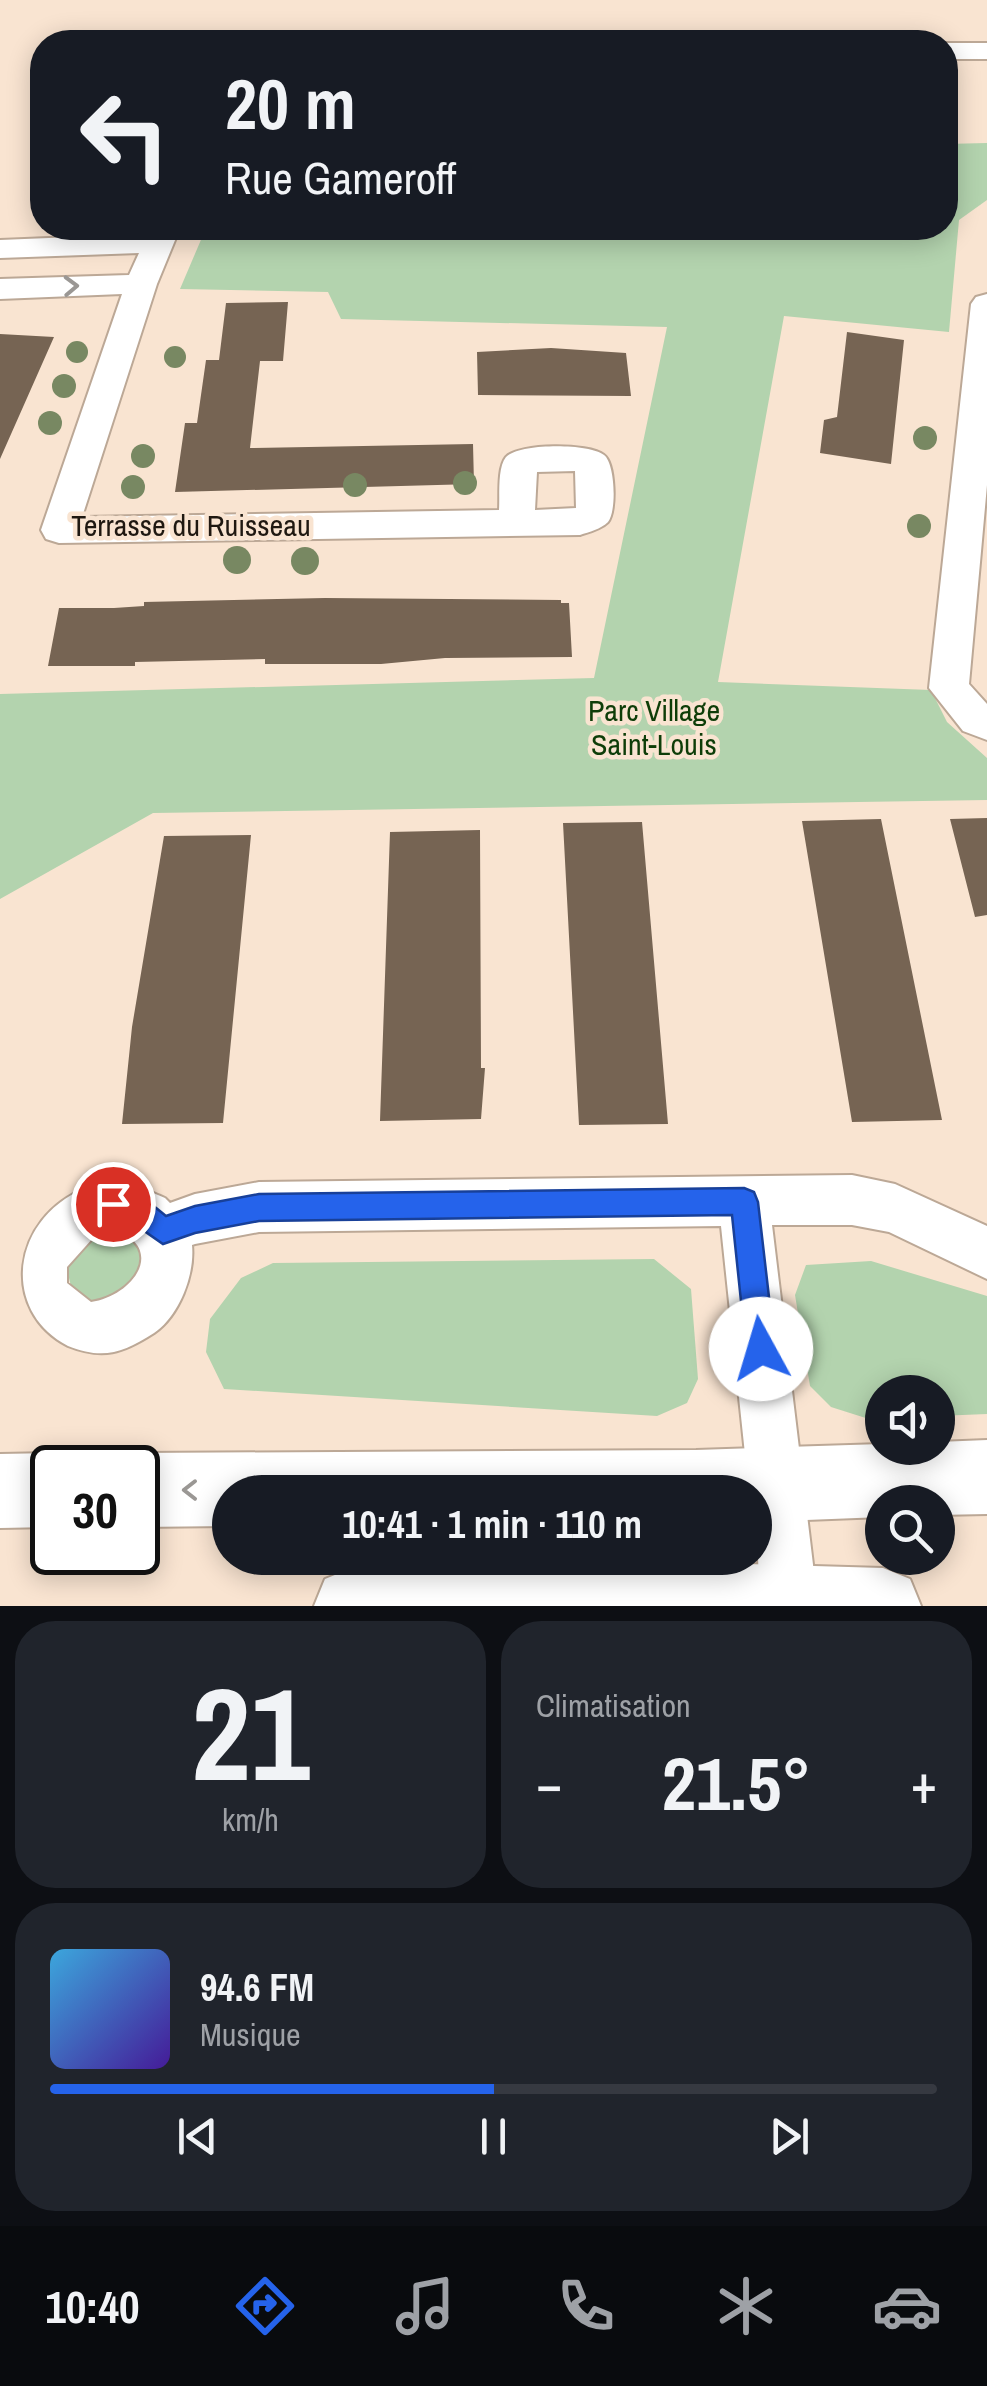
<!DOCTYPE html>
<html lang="fr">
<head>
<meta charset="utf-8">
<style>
  :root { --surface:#171b24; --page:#20242c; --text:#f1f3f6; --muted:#9ea1a6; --line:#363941; --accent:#2563eb }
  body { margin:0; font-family:"Archivo Narrow",sans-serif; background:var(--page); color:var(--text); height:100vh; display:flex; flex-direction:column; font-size:38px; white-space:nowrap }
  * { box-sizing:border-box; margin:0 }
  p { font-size:32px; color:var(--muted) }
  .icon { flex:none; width:55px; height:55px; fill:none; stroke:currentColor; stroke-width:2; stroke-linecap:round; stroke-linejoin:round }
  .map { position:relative; height:1606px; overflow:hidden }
  .sheet { display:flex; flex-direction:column; gap:15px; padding:15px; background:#0d0f14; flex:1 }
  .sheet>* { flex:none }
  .top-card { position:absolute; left:30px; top:30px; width:928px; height:210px; border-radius:40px; box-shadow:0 5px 25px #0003; background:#171b24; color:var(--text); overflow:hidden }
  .controls { position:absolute; left:865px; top:1375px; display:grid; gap:20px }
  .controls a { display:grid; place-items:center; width:90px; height:90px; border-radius:50%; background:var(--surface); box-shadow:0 5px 25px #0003; font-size:50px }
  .speed { position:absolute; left:30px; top:1445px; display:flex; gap:20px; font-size:50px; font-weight:700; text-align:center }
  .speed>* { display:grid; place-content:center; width:130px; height:130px; border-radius:50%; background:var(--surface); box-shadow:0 5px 25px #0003; line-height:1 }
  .speed .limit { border:5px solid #111; border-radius:15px; background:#fff; color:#111 }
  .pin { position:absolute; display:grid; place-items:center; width:85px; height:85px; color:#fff; margin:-42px; border:5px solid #fff; border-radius:50%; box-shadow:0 2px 10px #0007 }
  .me { position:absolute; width:110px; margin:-55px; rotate:354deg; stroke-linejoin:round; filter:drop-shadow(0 0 8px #0008) }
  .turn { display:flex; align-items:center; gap:35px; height:210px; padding:0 30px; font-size:45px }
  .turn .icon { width:130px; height:130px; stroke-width:2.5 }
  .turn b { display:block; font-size:70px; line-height:85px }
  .big { font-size:75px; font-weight:800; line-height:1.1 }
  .sheet .tile { flex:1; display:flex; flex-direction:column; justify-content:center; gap:15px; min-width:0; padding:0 35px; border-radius:40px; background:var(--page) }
  .sheet .dial { align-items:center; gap:0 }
  .dial b { font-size:130px; line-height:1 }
  .song { display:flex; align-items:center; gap:30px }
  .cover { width:120px; height:120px; border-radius:15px; background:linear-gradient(135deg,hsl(200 70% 55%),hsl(260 70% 35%)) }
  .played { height:10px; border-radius:5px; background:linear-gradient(90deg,var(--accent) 50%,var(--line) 50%) }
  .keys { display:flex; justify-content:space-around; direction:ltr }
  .heat { display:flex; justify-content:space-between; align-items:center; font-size:55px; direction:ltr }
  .sheet .tiles { flex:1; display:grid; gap:15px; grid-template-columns:1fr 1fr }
  .tile:last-child { grid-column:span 2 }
  .trip { position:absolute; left:212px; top:1475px; width:560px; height:100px; border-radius:50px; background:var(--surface); box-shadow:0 5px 25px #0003; font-weight:800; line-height:100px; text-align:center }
  .tab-bar { display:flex; height:160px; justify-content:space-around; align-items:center; background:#090b0e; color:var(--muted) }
  .tab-bar .icon { width:70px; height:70px }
  .tab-bar .on { color:var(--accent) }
  .tab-bar b { font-size:45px; color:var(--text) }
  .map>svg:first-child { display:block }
  .green { fill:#b3d3ae }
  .building { fill:#766453 }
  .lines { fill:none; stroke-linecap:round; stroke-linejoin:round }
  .street-casing { stroke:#bca896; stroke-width:4 }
  .secondary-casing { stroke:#bca896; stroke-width:4 }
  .street { fill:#fff; fill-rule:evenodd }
  .secondary { fill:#fff; fill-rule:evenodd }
  .tree { fill:#788862 }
  .oneway { stroke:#9a9794 }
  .route { fill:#2563eb; stroke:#184099; stroke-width:2.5 }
  .labels { text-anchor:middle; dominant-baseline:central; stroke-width:9; stroke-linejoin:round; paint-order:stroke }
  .street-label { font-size:30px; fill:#1f1811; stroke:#f9e4d1 }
  .park-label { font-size:30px; fill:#0e3d08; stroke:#f9e4d1 }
</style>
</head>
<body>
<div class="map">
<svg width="987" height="1606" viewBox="0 0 987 1606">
  <rect width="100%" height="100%" fill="#f9e4d1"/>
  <path class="green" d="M987,143v57l-28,20 -10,112 -165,-16 -66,366 213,8 16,32 40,36v42l-834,13 -153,86v-205l594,-16 73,-351 -326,-8 -13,-27 -148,-3 26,-61 361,7 76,-1 15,-6h287v-84z
    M112,1227l21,7 11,22 -6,25c-23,15 -43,33 -66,7 -14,-35 14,-48 40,-61z
    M654,1259l37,30 7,90 -11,24 -30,13 -433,-27 -18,-37 4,-33 31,-41 32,-15z
    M871,1261l116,35v118l-49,2v-24h-56v27l-10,1 -41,-13 -21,-21 -15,-91 11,-30z"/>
  <path class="building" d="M288,302l-5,59h-23l-10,87 223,-4 1,40 -299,8 10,-69h12l9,-63h13l7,-57z
    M847,332l57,8 -13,124 -71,-11 4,-33 13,-3z
    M0,334l54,3 -54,122z
    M551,348l75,5 5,43 -153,-1 -1,-43z
    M325,598l236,2v3h8l3,54 -127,1 -64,6h-116v-5l-130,3v4h-87l11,-58h55l30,-2v-4z
    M987,818v97l-12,2 -25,-98z
    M881,819l61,301 -90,2 -50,-301z
    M642,822l26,302 -89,1 -16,-302z
    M480,830l1,238h4l-4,51 -101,2 10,-289z
    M251,835l-28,288 -101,1 10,-97 32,-191z"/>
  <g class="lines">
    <defs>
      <path id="street" d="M945,43h42v16h-42z
        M150,228h30l-23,56 -75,233 417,-7c1,-14 -2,-42 7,-53 13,-14 83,-14 98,-2 11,8 13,56 4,67 -7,7 -19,10 -28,13l-521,8 -13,-4 -5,-9 81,-236 -122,5v-20l129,-4 10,-22 -139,5v-18l147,-6zM575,471l1,37 -41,2 2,-38z
        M571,228h70l-4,6c-19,5 -43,5 -62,0z
        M987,294v191l-18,199 18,20v36l-24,-9 -34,-43 42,-384 5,-7z
        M852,1175l43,9 92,42v53l-98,-47 -37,-7h-80l46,381h-56l-2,-4 -5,-110h-6l-28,-266 -462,6 -64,12 -3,1c3,30 -13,71 -38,88 -31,20 -51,27 -86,13 -68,-35 -57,-128 18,-158 8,-3 20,-9 29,-8 16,2 35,12 50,18l5,5 25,-9 64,-12zM113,1229c55,19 20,67 -22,73l-24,-19v-16l26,-29z"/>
      <path id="secondary" d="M987,1440v74l-49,1v-13h-56v15l-127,5v-30h-525v34l-92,1v-59h-27l27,-15 558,-3 186,-6v4h56v-6z
        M52,1453l27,15h-27v59l-52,1v-74z
        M649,1561l234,7 27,11 11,27h-607l11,-27 27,-11z"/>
    </defs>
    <use href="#street" class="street-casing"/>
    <use href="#secondary" class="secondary-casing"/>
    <use href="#street" class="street"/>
    <use href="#secondary" class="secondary"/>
  </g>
  <g class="tree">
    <circle cx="77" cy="352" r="11"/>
    <circle cx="175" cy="357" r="11"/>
    <circle cx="64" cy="386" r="12"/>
    <circle cx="50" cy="423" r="12"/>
    <circle cx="925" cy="438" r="12"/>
    <circle cx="143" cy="456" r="12"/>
    <circle cx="465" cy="483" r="12"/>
    <circle cx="355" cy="485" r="12"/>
    <circle cx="133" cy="487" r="12"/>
    <circle cx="919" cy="526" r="12"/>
    <circle cx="237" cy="560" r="14"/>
    <circle cx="305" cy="561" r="14"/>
  </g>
  <defs><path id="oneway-chevron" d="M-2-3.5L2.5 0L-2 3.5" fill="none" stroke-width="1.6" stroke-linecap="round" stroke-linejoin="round" transform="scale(2.5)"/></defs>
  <g class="oneway">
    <use href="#oneway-chevron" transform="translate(71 286) rotate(-2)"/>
    <use href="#oneway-chevron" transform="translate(190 1490) rotate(180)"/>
  </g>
  <path class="route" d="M744,1188l10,4 4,10 17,147 -4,10 -10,4 -10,-4 -5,-10 -14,-134 -473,6 -64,12 -32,11 -36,-25 -24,-6 -4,-9 4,-10c26,-10 45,7 63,22l29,-10 64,-12z"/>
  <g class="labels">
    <g class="street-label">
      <text x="191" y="525">Terrasse du Ruisseau</text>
    </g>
    <g class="park-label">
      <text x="654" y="710">Parc Village<tspan x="654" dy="34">Saint-Louis</tspan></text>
    </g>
  </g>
</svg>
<div class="controls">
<a><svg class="icon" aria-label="sound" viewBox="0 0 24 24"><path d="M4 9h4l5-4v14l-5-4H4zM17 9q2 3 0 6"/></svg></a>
<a><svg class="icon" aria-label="search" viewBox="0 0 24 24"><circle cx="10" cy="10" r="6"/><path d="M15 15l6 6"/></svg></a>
</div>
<div class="speed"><div class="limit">30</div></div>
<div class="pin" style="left:113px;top:1204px;background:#d93025"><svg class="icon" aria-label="arrive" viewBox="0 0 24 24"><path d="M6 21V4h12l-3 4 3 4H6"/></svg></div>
<svg class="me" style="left:761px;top:1349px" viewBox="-20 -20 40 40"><circle r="19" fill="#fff"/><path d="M0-13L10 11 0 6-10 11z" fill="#2563eb"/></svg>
<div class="trip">10:41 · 1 min · 110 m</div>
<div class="top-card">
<div class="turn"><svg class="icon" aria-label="left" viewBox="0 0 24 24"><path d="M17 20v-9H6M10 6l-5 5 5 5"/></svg><div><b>20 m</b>Rue Gameroff</div></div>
</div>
</div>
<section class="sheet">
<div class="tiles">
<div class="tile dial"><b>21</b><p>km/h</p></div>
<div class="tile"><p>Climatisation</p>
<div class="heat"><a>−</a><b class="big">21.5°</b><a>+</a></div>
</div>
<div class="tile">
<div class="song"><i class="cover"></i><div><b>94.6 FM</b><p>Musique</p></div></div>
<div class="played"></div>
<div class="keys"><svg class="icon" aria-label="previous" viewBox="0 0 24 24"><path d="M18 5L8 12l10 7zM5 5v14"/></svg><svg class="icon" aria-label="pause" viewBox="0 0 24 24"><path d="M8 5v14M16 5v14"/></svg><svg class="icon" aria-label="next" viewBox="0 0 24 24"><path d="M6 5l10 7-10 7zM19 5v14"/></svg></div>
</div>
</div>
</section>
<nav class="tab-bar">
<b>10:40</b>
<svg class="icon on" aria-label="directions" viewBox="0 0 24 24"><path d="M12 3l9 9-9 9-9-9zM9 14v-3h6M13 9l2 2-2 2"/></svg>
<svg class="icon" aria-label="music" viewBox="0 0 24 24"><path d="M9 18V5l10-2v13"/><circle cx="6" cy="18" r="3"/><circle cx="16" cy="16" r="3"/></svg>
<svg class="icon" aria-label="phone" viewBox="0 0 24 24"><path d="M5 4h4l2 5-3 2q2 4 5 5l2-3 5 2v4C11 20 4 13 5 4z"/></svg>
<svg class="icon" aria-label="climate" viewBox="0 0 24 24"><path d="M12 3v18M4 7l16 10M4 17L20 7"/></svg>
<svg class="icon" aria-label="car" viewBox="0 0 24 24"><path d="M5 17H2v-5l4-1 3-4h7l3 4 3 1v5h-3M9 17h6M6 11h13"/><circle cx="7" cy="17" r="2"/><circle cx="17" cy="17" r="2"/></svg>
</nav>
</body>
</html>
